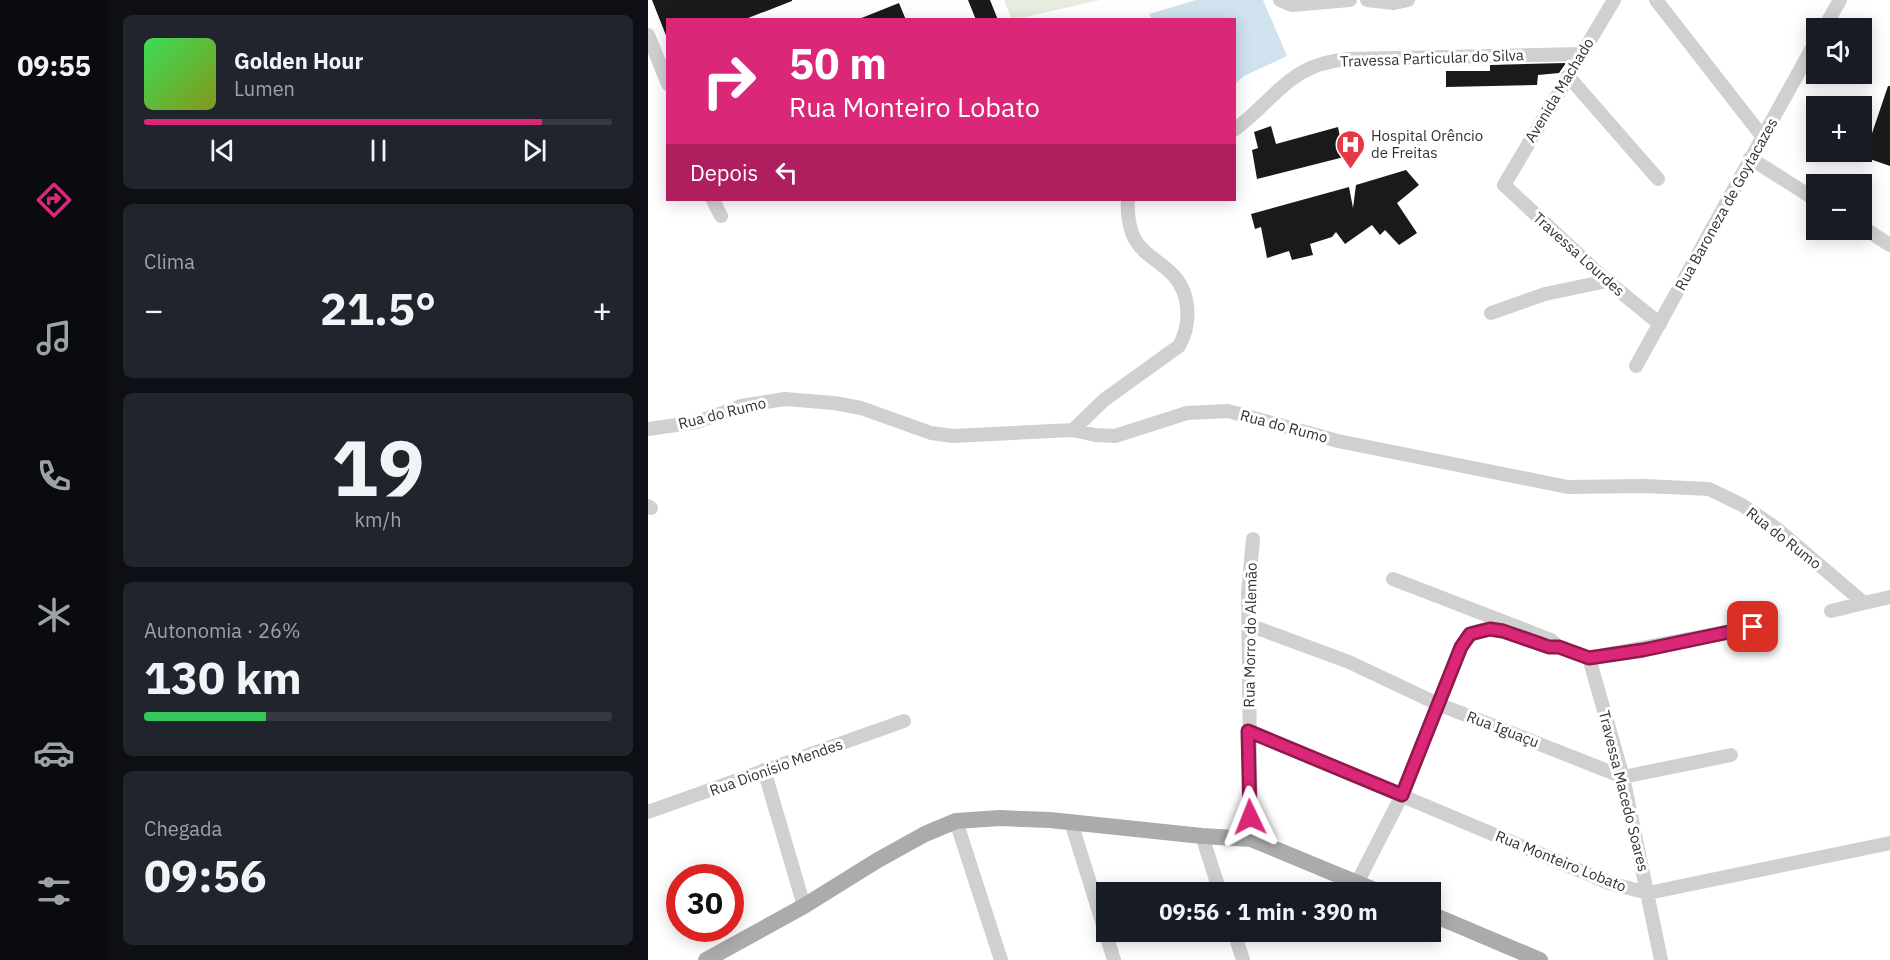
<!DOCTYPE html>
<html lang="pt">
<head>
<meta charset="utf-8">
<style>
  :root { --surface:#171b24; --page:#20242c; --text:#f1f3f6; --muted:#9ea1a6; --line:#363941; --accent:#db2777 }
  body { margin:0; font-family:"IBM Plex Sans",sans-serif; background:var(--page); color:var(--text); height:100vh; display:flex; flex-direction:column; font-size:22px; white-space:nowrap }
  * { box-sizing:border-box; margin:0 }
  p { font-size:20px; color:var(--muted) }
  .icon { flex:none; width:33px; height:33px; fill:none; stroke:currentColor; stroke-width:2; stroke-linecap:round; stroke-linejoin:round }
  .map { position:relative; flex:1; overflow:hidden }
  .drawer { display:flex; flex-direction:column; gap:15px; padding:15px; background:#0d0f14; width:540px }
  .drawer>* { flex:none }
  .hud { position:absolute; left:18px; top:18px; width:570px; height:183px; border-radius:0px; box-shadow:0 3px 15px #0003; background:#db2777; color:#fff; overflow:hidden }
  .controls { position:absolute; left:1158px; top:18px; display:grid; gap:12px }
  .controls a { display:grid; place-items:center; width:66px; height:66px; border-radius:0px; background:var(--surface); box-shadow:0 3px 15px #0003; font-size:30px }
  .speed { position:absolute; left:18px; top:864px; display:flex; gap:12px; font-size:30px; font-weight:700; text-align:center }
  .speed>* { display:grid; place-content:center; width:78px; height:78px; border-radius:50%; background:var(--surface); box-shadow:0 3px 15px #0003; line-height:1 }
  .speed .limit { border:9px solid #d22; background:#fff; color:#111 }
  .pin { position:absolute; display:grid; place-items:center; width:51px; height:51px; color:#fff; margin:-26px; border-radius:12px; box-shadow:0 3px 9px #0006 }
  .me { position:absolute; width:66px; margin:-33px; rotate:358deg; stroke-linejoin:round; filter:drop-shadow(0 0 4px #0008) }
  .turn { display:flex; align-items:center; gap:21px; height:126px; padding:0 24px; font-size:27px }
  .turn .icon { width:78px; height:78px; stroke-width:2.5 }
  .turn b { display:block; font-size:42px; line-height:51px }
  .then { display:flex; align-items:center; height:57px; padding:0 24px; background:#0003; gap:12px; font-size:22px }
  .big { font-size:45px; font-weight:700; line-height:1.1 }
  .drawer .widget { flex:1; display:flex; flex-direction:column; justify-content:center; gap:9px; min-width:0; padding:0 21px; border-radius:9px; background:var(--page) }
  .drawer .dial { align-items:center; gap:0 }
  .dial b { font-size:78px; line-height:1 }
  .song { display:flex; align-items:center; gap:18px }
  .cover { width:72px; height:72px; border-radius:9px; background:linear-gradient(135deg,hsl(130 70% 55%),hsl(70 70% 35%)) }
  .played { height:6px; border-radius:3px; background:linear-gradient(90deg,var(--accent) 85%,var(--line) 85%) }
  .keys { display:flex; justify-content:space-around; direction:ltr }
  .heat { display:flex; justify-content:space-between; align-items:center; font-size:33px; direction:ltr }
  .charge { height:9px; border-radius:4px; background:linear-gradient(90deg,#34c759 26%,var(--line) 0) }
  .trip { position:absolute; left:448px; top:882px; width:345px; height:60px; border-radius:0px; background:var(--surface); box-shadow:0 3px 15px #0003; font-weight:700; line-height:60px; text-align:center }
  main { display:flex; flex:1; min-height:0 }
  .menu { display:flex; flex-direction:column; width:108px; justify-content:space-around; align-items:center; background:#090b0e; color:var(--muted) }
  .menu .icon { width:42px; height:42px }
  .menu .selected { color:var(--accent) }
  .menu b { font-size:27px; color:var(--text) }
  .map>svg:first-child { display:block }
  .green { fill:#e6ecdf }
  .water { fill:#cfe2ee }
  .building { fill:#1a1a1a }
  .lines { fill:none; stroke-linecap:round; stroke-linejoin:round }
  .minor { stroke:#d0d0d0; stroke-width:14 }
  .major { stroke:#ababab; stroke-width:16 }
  .route-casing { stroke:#8e194d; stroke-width:15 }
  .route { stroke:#db2777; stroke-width:10 }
  .labels { text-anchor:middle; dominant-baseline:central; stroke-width:6; stroke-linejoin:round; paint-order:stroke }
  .street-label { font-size:15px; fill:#333; stroke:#fff }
  .poi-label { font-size:15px; fill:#333; stroke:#fff; text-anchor:start }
</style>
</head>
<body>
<main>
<nav class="menu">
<b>09:55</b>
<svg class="icon selected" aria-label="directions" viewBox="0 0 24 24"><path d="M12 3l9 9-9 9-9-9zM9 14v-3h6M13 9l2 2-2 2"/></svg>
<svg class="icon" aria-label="music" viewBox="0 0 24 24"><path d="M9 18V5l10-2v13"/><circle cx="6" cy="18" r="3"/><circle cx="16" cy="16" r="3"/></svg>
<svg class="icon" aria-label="phone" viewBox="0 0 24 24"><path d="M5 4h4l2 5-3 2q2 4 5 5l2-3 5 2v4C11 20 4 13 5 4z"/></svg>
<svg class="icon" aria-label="climate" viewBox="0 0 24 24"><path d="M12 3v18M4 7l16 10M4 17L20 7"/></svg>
<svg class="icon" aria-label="car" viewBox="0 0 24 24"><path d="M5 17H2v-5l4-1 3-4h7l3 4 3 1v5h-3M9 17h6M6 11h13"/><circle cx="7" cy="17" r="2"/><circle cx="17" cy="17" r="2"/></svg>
<svg class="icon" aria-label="filters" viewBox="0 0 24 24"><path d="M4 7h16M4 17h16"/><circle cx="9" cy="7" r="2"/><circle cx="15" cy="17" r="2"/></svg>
</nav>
<section class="drawer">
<div class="widget">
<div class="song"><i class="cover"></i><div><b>Golden Hour</b><p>Lumen</p></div></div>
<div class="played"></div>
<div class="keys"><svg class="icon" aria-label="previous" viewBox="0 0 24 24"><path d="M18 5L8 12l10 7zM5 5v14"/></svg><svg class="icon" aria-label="pause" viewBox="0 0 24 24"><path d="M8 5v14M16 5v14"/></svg><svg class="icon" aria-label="next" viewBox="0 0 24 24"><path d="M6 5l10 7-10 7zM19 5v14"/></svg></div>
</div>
<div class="widget"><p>Clima</p>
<div class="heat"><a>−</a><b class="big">21.5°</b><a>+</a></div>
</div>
<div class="widget dial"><b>19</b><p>km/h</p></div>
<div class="widget"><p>Autonomia · 26%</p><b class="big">130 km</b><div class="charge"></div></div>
<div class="widget"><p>Chegada</p><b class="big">09:56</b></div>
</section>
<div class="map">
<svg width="1242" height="960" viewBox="0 0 1242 960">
  <rect width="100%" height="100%" fill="#fff"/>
  <path class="green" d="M356,0h96l-88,20z"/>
  <path class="water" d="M548,0h67l24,56 -43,20 -9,8 -1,-64 -82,-1 -3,-5z"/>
  <path class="building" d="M4,0h140v1l-49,19h-75l-1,18z
    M320,0h22l8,20h-22z
    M251,3l7,17 -47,-1z
    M918,63l-7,10 -21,2 -1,10 -91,2v-16h44v-6z
    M1240,86h2v80l-26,-9z
    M623,126l5,18 62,-17 6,30 -87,22 -5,-29 6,-2 -4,-16z
    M758,170l13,15 -22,18 20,30 -18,12 -14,-15 -5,5 -8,-10 -27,19 -9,-12 -4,5 -22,7 3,11 -21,5 -3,-9 -22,7 -6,-31 -6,2 -4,-15 98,-27 4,21 3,-23z"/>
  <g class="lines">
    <path class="minor" d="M632,0l12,5 58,-5
      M719,0l27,3 14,-3
      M966,0l-110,185 103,96 53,43
      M1008,0l106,136
      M1176,28l16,-28
      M0,35l20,49
      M920,76l90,103
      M586,130c43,-32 55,-66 114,-71l233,-5
      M1102,158l66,42
      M65,200l8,16
      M1214,227l28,18
      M843,313l54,-19 62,-13
      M988,366l180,-325
      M0,429l49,-7 44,-16 44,-7 49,4 27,5 70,25 22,3 120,-6 22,5 20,1 72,-23 41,-2 110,30 230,46 76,-1 65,3 33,16 34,23 88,75 26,-6
      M425,430l31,-30 75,-54c12,-21 12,-51 -5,-70 -11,-13 -29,-20 -38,-35 -7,-11 -9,-29 -8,-41
      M0,506l3,2
      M745,579l158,61 8,7 30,11 164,-31
      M1183,611l33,-8
      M601,625l100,37 89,42 185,73 108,-22
      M941,658l34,119 38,183
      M600,731l361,152 39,10 242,-50
      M116,770l40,136
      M0,812l256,-91
      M308,821l45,139
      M423,822l43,138
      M554,836l18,56
      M603,839l-3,-247 5,-53
      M709,883l45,-88 59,-148c16,-24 31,-19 56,-11
      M586,932l9,28"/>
    <path class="major" d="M783,914l109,46
      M58,960l98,-54 74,-46 47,-26 31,-13 44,-3 50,2 152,16 49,3 128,53"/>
  </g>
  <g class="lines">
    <defs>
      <path id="route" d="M602,817l-2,-86 154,64 59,-148 9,-13 20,-5 13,2 46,16h10l30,11 54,-8 110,-23"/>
    </defs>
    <use href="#route" class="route-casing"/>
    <use href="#route" class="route"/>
  </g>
  <defs>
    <symbol id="hospital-pin" viewBox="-11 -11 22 30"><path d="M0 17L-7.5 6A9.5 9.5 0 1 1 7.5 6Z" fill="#e63946" stroke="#fff"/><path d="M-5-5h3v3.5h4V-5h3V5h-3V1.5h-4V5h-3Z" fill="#fff"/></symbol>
  </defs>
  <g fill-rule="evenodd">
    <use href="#hospital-pin" x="686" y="128" width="33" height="45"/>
  </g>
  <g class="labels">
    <g class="street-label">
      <text transform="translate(784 58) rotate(-2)">Travessa Particular do Silva</text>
      <text transform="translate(911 90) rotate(-59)">Avenida Machado</text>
      <text transform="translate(1078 204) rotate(-61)">Rua Baroneza de Goytacazes</text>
      <text transform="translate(931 254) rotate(42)">Travessa Lourdes</text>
      <text transform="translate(74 413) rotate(-14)">Rua do Rumo</text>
      <text transform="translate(636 426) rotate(15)">Rua do Rumo</text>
      <text transform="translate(1136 538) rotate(38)">Rua do Rumo</text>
      <text transform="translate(602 635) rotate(-89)">Rua Morro do Alemão</text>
      <text transform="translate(855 729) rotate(21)">Rua Iguaçu</text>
      <text transform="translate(128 767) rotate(-20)">Rua Dionísio Mendes</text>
      <text transform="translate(976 791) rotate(76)">Travessa Macedo Soares</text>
      <text transform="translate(913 861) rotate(22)">Rua Monteiro Lobato</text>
    </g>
    <g class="poi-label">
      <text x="723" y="135">Hospital Orêncio<tspan x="723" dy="17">de Freitas</tspan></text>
    </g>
  </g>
</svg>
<div class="controls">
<a><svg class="icon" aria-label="sound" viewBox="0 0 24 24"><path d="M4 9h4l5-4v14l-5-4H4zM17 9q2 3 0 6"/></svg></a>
<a>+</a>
<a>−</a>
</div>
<div class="speed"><div class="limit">30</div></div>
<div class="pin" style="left:1105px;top:627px;background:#d93025"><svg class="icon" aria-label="arrive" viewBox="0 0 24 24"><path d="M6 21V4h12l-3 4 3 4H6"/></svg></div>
<svg class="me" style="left:602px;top:817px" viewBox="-20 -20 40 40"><path d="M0-17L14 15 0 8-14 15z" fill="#db2777" stroke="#fff" stroke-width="4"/></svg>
<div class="trip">09:56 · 1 min · 390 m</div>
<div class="hud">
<div class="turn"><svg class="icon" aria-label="right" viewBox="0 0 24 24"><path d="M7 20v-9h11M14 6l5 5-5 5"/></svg><div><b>50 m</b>Rua Monteiro Lobato</div></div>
<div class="then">Depois<svg class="icon" aria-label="left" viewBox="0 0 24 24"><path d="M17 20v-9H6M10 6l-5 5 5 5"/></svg></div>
</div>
</div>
</main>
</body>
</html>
